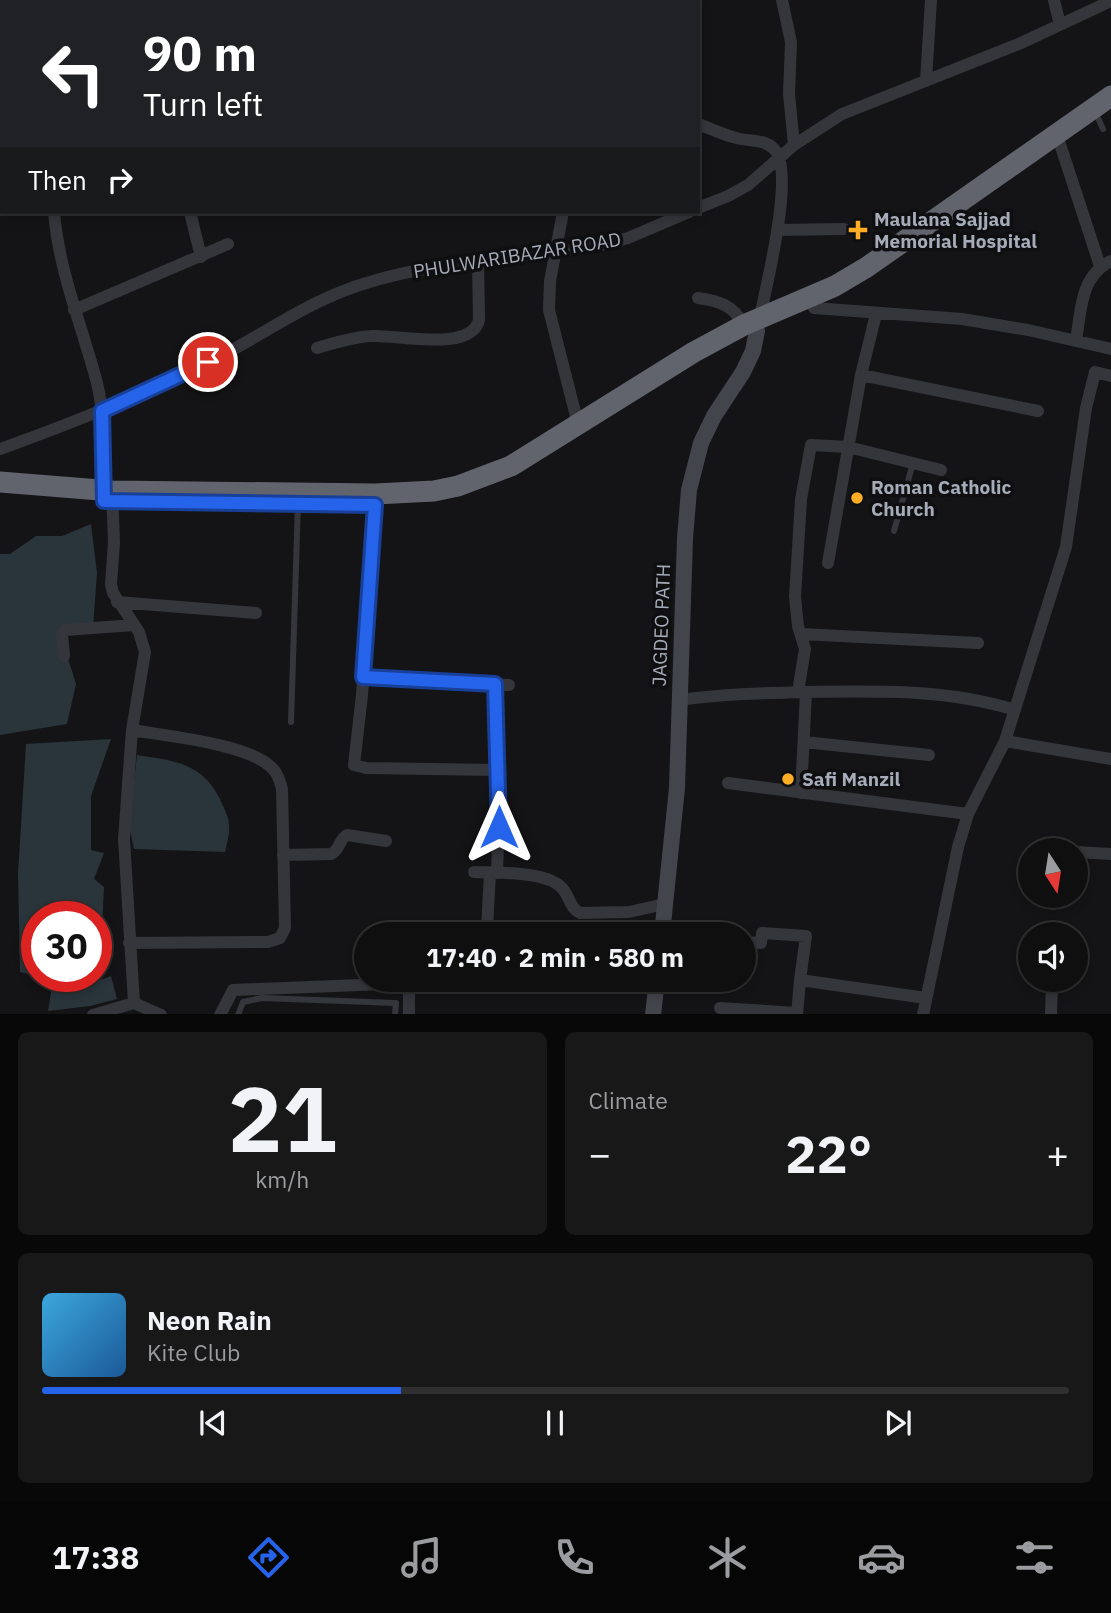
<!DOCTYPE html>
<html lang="en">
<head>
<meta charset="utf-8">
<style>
  :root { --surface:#0f0f10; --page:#181819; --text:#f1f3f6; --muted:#9b9c9f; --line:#2f2f30; --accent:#2563eb }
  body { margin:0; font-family:"IBM Plex Sans",sans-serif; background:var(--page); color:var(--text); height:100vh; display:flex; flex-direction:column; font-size:26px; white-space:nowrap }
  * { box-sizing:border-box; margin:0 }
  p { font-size:23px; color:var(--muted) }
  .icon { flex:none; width:38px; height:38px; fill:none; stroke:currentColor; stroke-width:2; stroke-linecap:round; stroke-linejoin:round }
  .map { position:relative; height:1014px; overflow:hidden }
  .panel { display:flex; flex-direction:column; gap:18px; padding:18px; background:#080809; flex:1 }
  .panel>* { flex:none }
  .guide { position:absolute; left:0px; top:0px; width:700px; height:214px; box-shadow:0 4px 10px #0003,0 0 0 2px var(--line); background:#202124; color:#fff; overflow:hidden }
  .needle { width:46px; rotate:168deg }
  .buttons { position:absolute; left:1018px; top:838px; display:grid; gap:14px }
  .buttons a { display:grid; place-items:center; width:70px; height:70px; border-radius:50%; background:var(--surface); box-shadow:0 4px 10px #0003,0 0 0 2px var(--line); font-size:35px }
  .speed { position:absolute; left:21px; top:901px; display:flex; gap:14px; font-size:35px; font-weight:700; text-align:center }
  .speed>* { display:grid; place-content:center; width:91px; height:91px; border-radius:50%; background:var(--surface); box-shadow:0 4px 10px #0003,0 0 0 2px var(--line); line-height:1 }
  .speed .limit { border:10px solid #d22; background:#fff; color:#111 }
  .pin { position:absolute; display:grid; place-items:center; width:60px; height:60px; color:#fff; margin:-30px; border:4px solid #fff; border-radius:50%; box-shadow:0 2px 7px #0007 }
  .me { position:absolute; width:77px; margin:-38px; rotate:0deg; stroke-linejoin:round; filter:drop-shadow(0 0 5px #0008) }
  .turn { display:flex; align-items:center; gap:24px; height:147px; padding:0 28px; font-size:32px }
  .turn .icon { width:91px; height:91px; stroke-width:2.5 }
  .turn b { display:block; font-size:49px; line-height:60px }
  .then { display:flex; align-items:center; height:66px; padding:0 28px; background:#0003; gap:14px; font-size:26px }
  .big { font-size:52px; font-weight:700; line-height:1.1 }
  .panel .widget { flex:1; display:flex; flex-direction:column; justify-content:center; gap:10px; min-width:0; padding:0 24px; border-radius:10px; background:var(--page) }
  .panel .dial { align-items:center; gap:0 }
  .dial b { font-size:91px; line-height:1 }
  .song { display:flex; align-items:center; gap:21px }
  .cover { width:84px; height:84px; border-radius:10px; background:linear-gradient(135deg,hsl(200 70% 55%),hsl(210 70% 35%)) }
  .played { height:7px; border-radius:4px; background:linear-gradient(90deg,var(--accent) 35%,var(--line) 35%) }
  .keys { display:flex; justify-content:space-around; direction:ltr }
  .heat { display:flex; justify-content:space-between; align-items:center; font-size:38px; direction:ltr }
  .panel .tiles { flex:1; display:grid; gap:18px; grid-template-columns:1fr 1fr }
  .widget:last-child { grid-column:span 2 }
  .trip { position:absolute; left:354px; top:922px; width:402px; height:70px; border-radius:35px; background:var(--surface); box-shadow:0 4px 10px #0003,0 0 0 2px var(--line); font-weight:700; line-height:70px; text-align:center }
  .menu { display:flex; height:112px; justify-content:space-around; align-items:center; background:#060606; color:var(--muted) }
  .menu .icon { width:49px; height:49px }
  .menu .active { color:var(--accent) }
  .menu b { font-size:32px; color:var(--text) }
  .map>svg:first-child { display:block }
  .water { fill:#29343b }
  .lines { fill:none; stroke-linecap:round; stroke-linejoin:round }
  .lane { stroke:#35363c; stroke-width:6 }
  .street { stroke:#35363c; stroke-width:12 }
  .secondary { stroke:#43454c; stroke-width:16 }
  .highway { stroke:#61646d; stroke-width:21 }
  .route-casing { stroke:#184099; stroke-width:18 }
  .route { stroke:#2563eb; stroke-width:12 }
  .poi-dot { fill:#ffad24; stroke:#0f0f11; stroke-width:2.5 }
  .labels { text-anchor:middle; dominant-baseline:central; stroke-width:7; stroke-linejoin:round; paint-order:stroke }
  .poi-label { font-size:19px; font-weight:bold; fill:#a5abb8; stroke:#0f0f11; text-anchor:start }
  .street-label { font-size:19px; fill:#a5abb8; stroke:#0f0f11 }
</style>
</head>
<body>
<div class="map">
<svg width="1111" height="1015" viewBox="0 0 1111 1015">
  <rect width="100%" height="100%" fill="#141416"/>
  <path class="water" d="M91,524l6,49 -4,55 -28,2v19l11,35 -9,40 -67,11v-181h10l26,-18h26z
    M111,739l-20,57v54l13,3 -10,26 10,8 -3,63h-5v-33h-59v59l-17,-4 -2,-99 8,-129z
    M137,755c37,6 64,7 83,44 3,8 9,17 9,26 1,8 -2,18 -4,27l-91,-3 -5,-24z
    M111,976l6,23 -27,7 -42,5 5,-30 -16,-5 51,1 7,5z"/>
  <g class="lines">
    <path class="lane" d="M1098,118l5,11
      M0,125h2
      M894,531l19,-68
      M291,722l7,-219
      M238,1015l5,-13 19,-4 134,5 -1,12"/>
    <path class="street" d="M35,0v2
      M570,0l1,2
      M782,0l9,42 -2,52 5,51
      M1054,0l6,25
      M232,2h18
      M264,2l4,-2
      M426,2l1,-2
      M926,81l5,-81
      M698,124c12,4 23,10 35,13 13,5 31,1 41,12 22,21 -8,137 -14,168
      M1060,144l40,122
      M698,208l30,-12 20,-11 46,-40 48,-31 179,-71 90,-42
      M54,212c5,60 28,114 43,171 9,38 6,75 7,113
      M190,212l11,45
      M563,212l-13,69 -1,29 29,114
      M777,230l67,-1
      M698,298c21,3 35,7 46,27
      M814,308l148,11 66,11 83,19
      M74,310l154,-66
      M1076,341c5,-30 4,-65 35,-80
      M317,348c17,-5 36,-11 54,-12 25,-2 100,17 108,-16l-1,-61
      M861,375l177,36
      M0,449c76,-27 149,-57 221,-93 48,-25 90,-56 142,-72 82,-26 164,-24 247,-41l18,-5 61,-26
      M112,491l2,51 -3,42 2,9 26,39 6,20 -13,78 -8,109 10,164
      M375,505l-13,190 -8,70 12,3 131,2
      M828,563l33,-188 15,-61
      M117,602l139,11
      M801,634l177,9
      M64,656l-2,-21 3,-5 69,-5
      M364,677l145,8
      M495,684l4,129 -2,60
      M798,692l7,-43 -7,-23 -3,-29 6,-98 10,-54 37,2 93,23
      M679,700c43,-6 85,-7 129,-8 71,-1 139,-3 207,18
      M1005,741l61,-194 20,-139 9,-36 16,4
      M804,742l125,13
      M728,783l240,31 -10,33 -35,168
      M801,793l5,-101
      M968,814l37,-73 106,18
      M1055,850h8
      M1076,852l35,2
      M283,855l48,-1c9,-4 8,-15 16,-19l39,6
      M474,872c21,1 71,-1 87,15 9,8 8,21 19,26l49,-1 36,-8
      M487,929l3,-56
      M744,942l17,1 1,-10 44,3 -6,44
      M129,943l139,-1 12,-4 5,-10 -3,-139c-2,-8 -4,-15 -9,-20 -22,-25 -107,-33 -141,-39
      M720,1008l77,5
      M93,1015l41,-12 27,12
      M220,1015l13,-25 176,-7v32
      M797,1015l3,-35 126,18
      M1051,1015l1,-35"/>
    <path class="secondary" d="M662,934l15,-146 8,-250 4,-48 12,-47 13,-27 29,-44 10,-21 4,-20
      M653,1015l4,-35"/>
    <path class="highway" d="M0,482l112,9 263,3 59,-3 24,-5 53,-20 183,-114 50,-27 91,-39 32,-19 244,-171"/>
  </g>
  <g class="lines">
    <defs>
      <path id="route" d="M208,362l-106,49 2,90 271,4 -12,172 132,7 4,143"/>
    </defs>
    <use href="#route" class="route-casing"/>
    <use href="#route" class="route"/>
  </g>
  <g class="poi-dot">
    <path d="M854.5 219.5h7v7h7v7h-7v7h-7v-7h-7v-7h7z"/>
    <circle cx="857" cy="498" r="7"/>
    <circle cx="788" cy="779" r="7"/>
  </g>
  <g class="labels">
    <g class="poi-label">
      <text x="874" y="219">Maulana Sajjad<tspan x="874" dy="22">Memorial Hospital</tspan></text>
      <text x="871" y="487">Roman Catholic<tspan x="871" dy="22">Church</tspan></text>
      <text x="802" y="779">Safi Manzil</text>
    </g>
    <g class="street-label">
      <text transform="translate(517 255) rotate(-9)">PHULWARIBAZAR ROAD</text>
      <text transform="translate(661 625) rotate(-88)">JAGDEO PATH</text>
    </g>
  </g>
</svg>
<div class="buttons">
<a><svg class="needle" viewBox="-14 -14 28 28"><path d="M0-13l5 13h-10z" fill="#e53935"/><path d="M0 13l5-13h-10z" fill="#9b9c9f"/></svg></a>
<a><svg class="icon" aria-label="sound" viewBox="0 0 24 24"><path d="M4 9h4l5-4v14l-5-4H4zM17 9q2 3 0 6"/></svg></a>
</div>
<div class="speed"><div class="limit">30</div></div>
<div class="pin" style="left:208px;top:362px;background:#d93025"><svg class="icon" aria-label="arrive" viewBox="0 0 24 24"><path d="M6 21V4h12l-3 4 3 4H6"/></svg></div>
<svg class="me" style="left:499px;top:827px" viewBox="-20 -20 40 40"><path d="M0-17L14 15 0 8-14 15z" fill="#2563eb" stroke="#fff" stroke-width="4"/></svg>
<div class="trip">17:40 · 2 min · 580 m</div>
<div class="guide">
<div class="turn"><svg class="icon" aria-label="left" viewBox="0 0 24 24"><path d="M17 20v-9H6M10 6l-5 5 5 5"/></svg><div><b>90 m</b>Turn left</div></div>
<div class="then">Then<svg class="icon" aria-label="right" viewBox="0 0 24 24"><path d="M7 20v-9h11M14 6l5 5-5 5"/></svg></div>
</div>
</div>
<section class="panel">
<div class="tiles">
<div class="widget dial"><b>21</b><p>km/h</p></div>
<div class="widget"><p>Climate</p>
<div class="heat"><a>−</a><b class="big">22°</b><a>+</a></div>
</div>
<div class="widget">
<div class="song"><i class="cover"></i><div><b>Neon Rain</b><p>Kite Club</p></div></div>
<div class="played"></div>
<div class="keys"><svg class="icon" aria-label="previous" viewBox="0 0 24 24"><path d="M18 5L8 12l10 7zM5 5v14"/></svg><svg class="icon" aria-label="pause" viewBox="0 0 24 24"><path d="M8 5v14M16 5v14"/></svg><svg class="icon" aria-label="next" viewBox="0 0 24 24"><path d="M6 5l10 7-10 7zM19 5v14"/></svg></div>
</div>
</div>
</section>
<nav class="menu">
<b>17:38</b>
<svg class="icon active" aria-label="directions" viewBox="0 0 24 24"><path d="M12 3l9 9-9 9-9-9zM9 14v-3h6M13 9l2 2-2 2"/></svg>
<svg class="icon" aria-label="music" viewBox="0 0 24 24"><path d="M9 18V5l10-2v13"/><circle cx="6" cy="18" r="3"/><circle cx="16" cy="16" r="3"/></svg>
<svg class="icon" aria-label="phone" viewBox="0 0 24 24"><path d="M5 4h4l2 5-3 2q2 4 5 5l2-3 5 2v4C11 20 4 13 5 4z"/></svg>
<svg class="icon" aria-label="climate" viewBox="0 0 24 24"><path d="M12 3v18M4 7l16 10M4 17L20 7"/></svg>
<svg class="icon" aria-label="car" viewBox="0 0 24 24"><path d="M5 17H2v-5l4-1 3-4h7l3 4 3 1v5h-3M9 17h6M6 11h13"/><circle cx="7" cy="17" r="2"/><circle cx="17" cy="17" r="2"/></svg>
<svg class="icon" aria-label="filters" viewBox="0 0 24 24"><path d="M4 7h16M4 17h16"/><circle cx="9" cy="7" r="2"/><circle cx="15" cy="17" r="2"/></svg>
</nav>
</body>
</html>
